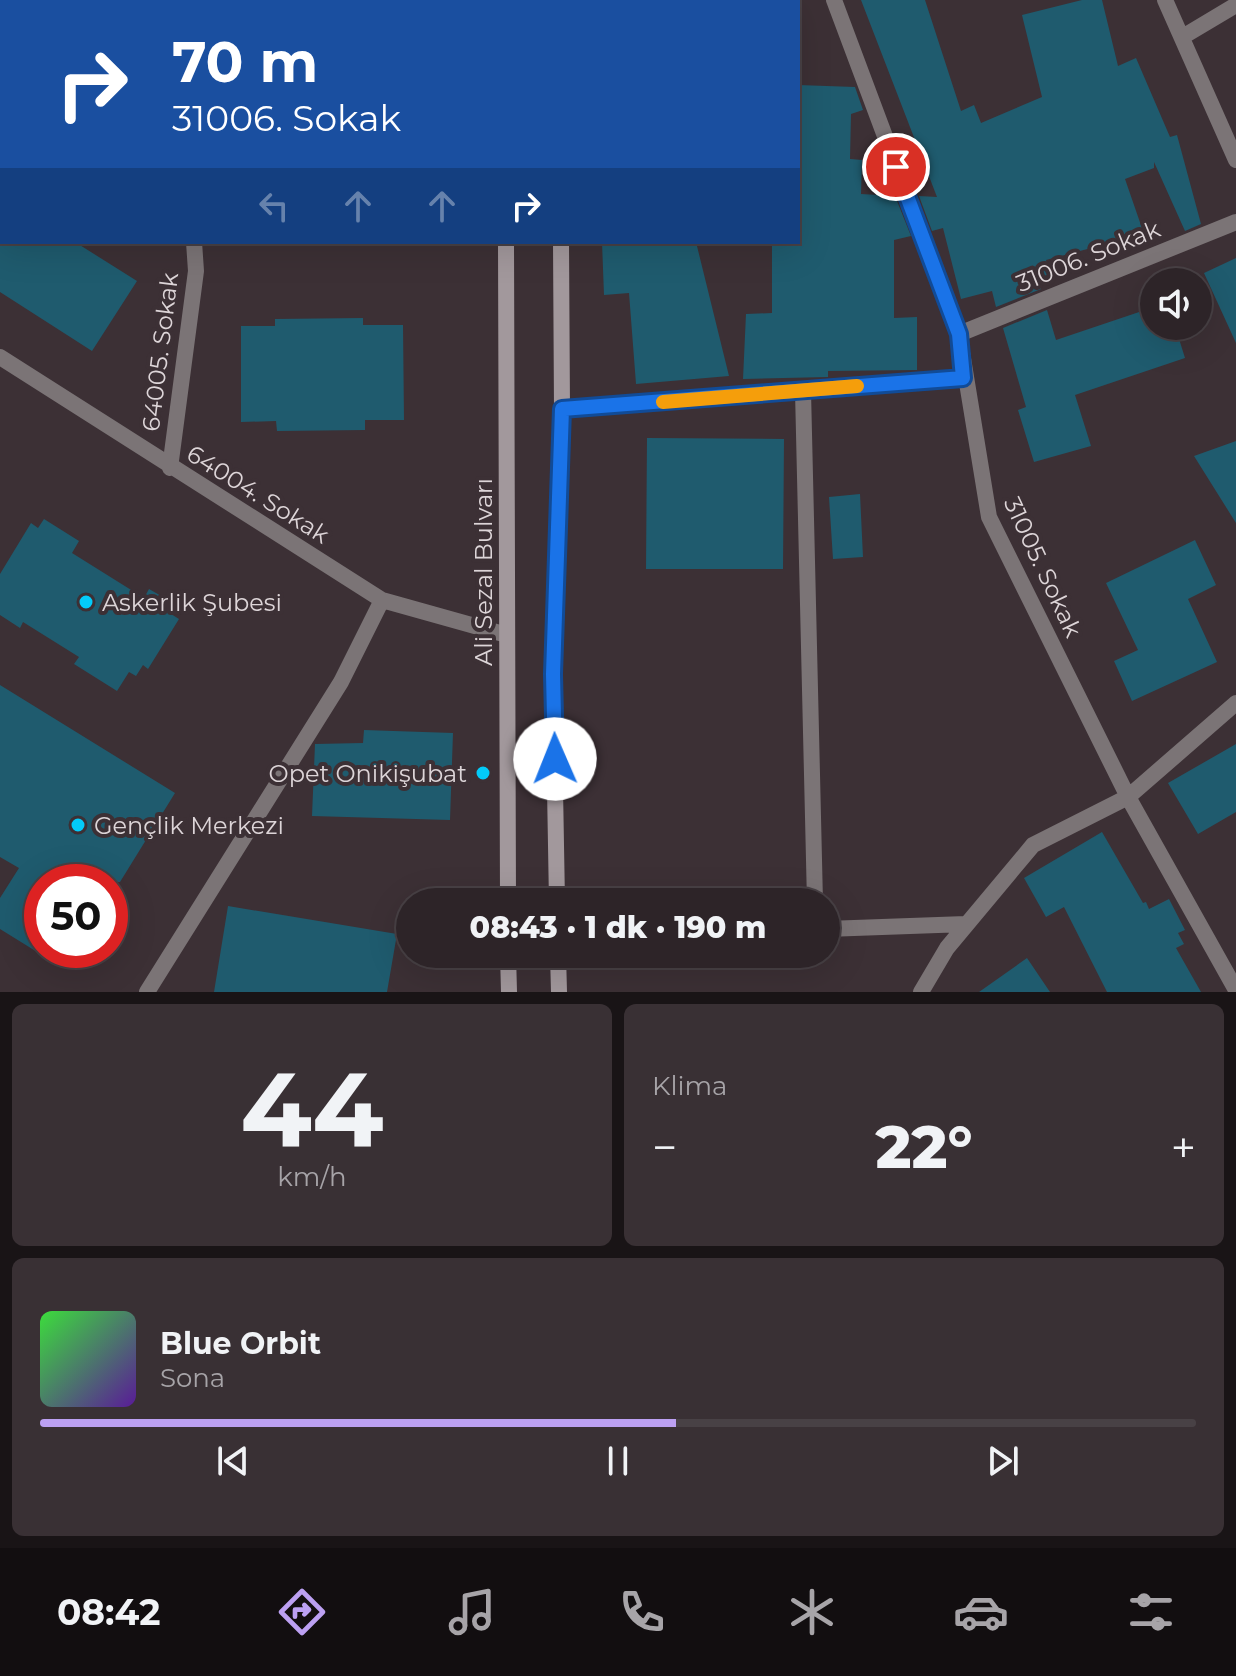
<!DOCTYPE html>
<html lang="tr">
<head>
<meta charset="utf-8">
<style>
  :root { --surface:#2d2428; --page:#393034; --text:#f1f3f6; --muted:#a7a4a8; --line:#484145; --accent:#bca0f2 }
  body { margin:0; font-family:Montserrat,sans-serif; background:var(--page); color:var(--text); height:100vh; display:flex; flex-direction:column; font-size:30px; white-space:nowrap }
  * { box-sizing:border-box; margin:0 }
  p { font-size:26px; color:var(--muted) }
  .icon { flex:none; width:44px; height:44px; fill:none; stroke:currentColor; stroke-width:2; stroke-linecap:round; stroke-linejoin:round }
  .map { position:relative; height:992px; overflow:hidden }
  .details { display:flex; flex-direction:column; gap:12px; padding:12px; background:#191416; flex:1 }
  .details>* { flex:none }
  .banner { position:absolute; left:0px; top:0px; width:800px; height:244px; box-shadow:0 8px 32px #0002,0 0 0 2px var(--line); background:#1a4fa0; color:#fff; overflow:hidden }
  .tools { position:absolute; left:1140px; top:268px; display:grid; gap:16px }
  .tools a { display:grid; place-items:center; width:72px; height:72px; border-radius:50%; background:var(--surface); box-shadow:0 8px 32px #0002,0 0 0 2px var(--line); font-size:40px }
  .speed { position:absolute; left:24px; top:864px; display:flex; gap:16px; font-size:40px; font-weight:700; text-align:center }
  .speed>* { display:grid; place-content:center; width:104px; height:104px; border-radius:50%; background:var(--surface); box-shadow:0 8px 32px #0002,0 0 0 2px var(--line); line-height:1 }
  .speed .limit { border:12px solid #d22; background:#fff; color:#111 }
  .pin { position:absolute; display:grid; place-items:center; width:68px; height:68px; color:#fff; margin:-34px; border:4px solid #fff; border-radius:50%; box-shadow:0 2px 8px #0007 }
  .me { position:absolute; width:88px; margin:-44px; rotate:359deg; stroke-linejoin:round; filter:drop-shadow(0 0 6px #0008) }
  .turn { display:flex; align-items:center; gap:28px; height:168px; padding:0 40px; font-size:36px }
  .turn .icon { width:104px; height:104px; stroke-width:2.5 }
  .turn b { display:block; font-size:56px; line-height:68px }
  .lanes { display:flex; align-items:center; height:76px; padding:0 40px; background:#0003; justify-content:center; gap:40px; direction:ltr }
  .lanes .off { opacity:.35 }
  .big { font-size:60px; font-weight:800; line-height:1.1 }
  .details .widget { flex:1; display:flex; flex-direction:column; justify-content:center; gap:12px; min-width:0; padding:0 28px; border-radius:12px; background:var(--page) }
  .details .dial { align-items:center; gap:0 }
  .dial b { font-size:104px; line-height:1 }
  .song { display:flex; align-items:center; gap:24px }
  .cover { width:96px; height:96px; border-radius:12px; background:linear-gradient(135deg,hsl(120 70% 55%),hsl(270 70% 35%)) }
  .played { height:8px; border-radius:4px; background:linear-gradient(90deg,var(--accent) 55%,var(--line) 55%) }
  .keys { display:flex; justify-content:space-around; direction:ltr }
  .heat { display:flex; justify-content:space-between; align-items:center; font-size:44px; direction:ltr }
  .details .tiles { flex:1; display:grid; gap:12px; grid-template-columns:1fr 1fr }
  .widget:last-child { grid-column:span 2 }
  .trip { position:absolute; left:396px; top:888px; width:444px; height:80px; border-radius:40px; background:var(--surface); box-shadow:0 8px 32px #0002,0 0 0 2px var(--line); font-weight:800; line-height:80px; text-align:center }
  .tab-bar { display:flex; height:128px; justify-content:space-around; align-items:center; background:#120e10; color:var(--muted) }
  .tab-bar .icon { width:56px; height:56px }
  .tab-bar .active { color:var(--accent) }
  .tab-bar b { font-size:36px; color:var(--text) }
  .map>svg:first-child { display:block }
  .building { fill:#1f5b6e }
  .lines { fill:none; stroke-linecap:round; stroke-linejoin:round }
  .street { stroke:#7b7476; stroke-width:16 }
  .secondary { stroke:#a2989c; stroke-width:16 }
  .route-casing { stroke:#114b97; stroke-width:20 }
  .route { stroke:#1a73e8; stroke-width:14 }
  .slow { stroke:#f59e0b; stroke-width:14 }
  .poi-dot { fill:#03cbf9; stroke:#3c3035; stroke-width:3 }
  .labels { text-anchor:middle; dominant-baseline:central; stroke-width:8; stroke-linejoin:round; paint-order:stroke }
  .street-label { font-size:24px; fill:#ddd5d8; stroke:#3c3035 }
  .poi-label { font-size:24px; fill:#ddd5d8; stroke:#3c3035; text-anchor:start }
</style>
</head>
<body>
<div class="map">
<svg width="1236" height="992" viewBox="0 0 1236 992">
  <rect width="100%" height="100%" fill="#3c3035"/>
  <path class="building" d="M861,0h64l36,111 13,-6 7,18 61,-26 -20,-82 60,-15h20l16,66 18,-8 34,79 7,-2 24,89 -16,7 -31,-69v6l-29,11 19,55 -98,26 4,14 -13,4 4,11 -45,18 -4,-16 -31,8 -18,-71 -11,3 -13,-35 18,1z
    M798,85l57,2 8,23 -12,4 -1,45 12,1 -1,34 34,2 16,40 -17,4v78l23,-1v53l-89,1v6l-85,2 3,-65 26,-1v-71h26z
    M0,242h75l62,39 -45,70 -92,-59z
    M602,242h94l33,134 -93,8 -7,-91 -25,2z
    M1236,258v85l-32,-70z
    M1154,307v19h21l10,32 -110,37 16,51 -57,16 -16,-52 8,-3 -23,-79 44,-18 9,30z
    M363,318v7h40l1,95h-39v10l-88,1 -1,-10 -35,1v-96h34v-7z
    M647,438l137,1 -1,130h-137z
    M1236,441v82l-42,-67z
    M860,494l3,63 -30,2 -4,-62z
    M44,519l35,22 -7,12 72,45 5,-9 28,16 -6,9 8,5 -31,50 -5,-4 -7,11 -7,-4 -12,19 -43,-27 5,-7 -56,-35 -3,6 -20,-13v-41l31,-51 7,5z
    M1195,540l21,45 -28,14 29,63 -85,39 -18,-40 24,-11 -32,-67z
    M0,685l175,108 -55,89h-78v73l-42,-26v-31l19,-30 -19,-11z
    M364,730l89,3 -3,87 -138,-4 3,-72 48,-1z
    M1236,744v68l-38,22 -30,-51z
    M1102,832l41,71 3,-1 3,7 20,-10 16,31 -7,3 6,11 -8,4 25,44h-94l-43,-85 -18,10 -22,-39z
    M228,906l169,28 -10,58h-173z
    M1027,958l23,34h-71z"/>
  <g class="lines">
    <path class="street" d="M182,0v2
      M834,0l125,334 30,183 139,280 108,193
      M1165,0l71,160
      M1184,36l52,-31
      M959,334l277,-112
      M0,357l382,243 125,35
      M803,391l12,511
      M562,409l401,-31
      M170,468l26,-197 -2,-29
      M826,929l140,-5
      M147,992l194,-310 41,-82
      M921,992l26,-44 86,-103 95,-48 108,-94"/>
    <path class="secondary" d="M505,0v2
      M559,0v2
      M506,242l2,660
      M557,902l-4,-228 9,-265 -1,-167
      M508,954l1,38
      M558,954l1,38"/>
  </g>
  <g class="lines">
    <defs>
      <path id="route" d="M555,759l-2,-85 9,-265 401,-31 -4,-44 -63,-167"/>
    </defs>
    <use href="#route" class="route-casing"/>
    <use href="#route" class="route"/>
    <path class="slow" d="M663,402l194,-16"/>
  </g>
  <g class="poi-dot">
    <circle cx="86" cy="602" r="8"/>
    <circle cx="483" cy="773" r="8"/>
    <circle cx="78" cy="825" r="8"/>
  </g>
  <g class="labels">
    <g class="street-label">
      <text transform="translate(1088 256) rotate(-22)">31006. Sokak</text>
      <text transform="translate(160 352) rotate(-83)">64005. Sokak</text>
      <text transform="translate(258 494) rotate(32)">64004. Sokak</text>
      <text transform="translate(1043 567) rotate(65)">31005. Sokak</text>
      <text transform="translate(483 572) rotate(-90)">Ali Sezal Bulvarı</text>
    </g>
    <g class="poi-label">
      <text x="102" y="602">Askerlik Şubesi</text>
      <text x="467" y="773" text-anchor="end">Opet Onikişubat</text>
      <text x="94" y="825">Gençlik Merkezi</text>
    </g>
  </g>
</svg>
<div class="tools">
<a><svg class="icon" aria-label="sound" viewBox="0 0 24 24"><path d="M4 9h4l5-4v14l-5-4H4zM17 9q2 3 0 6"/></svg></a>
</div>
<div class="speed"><div class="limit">50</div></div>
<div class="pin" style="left:896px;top:167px;background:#d93025"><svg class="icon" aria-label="arrive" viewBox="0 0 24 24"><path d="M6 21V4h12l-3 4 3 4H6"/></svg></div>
<svg class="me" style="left:555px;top:759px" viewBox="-20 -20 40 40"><circle r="19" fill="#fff"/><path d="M0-13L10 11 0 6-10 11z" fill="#1a73e8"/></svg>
<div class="trip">08:43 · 1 dk · 190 m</div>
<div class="banner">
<div class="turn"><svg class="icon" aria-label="right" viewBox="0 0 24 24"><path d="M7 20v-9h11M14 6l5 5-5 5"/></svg><div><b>70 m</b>31006. Sokak</div></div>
<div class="lanes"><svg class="icon off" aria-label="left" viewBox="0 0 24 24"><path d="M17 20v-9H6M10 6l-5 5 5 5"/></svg><svg class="icon off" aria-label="ahead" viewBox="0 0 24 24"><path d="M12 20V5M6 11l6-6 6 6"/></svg><svg class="icon off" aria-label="ahead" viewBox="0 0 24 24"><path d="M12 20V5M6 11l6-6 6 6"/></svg><svg class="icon" aria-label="right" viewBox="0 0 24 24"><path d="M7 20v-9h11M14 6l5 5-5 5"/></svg></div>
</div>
</div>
<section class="details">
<div class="tiles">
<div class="widget dial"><b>44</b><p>km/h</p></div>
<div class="widget"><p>Klima</p>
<div class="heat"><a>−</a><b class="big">22°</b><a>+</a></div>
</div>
<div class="widget">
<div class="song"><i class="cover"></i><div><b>Blue Orbit</b><p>Sona</p></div></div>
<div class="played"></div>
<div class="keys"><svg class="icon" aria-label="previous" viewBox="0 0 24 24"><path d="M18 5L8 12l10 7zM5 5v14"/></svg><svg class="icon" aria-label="pause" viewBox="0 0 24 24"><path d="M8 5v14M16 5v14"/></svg><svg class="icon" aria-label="next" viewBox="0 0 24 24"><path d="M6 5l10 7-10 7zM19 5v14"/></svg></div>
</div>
</div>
</section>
<nav class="tab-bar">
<b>08:42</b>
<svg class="icon active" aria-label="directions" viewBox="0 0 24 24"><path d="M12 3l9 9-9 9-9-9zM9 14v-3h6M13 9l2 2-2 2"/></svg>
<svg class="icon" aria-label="music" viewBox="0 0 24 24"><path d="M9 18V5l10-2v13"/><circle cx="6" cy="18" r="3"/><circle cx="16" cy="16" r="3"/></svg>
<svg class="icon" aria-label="phone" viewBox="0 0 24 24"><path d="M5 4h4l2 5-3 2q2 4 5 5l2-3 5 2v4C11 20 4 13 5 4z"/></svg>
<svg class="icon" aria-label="climate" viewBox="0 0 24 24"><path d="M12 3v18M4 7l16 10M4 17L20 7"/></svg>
<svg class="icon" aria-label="car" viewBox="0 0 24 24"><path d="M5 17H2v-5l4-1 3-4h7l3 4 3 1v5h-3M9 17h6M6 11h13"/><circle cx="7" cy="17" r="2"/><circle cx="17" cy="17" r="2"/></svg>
<svg class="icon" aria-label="filters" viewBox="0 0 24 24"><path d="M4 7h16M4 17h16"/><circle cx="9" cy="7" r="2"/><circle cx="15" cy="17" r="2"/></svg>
</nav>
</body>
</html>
